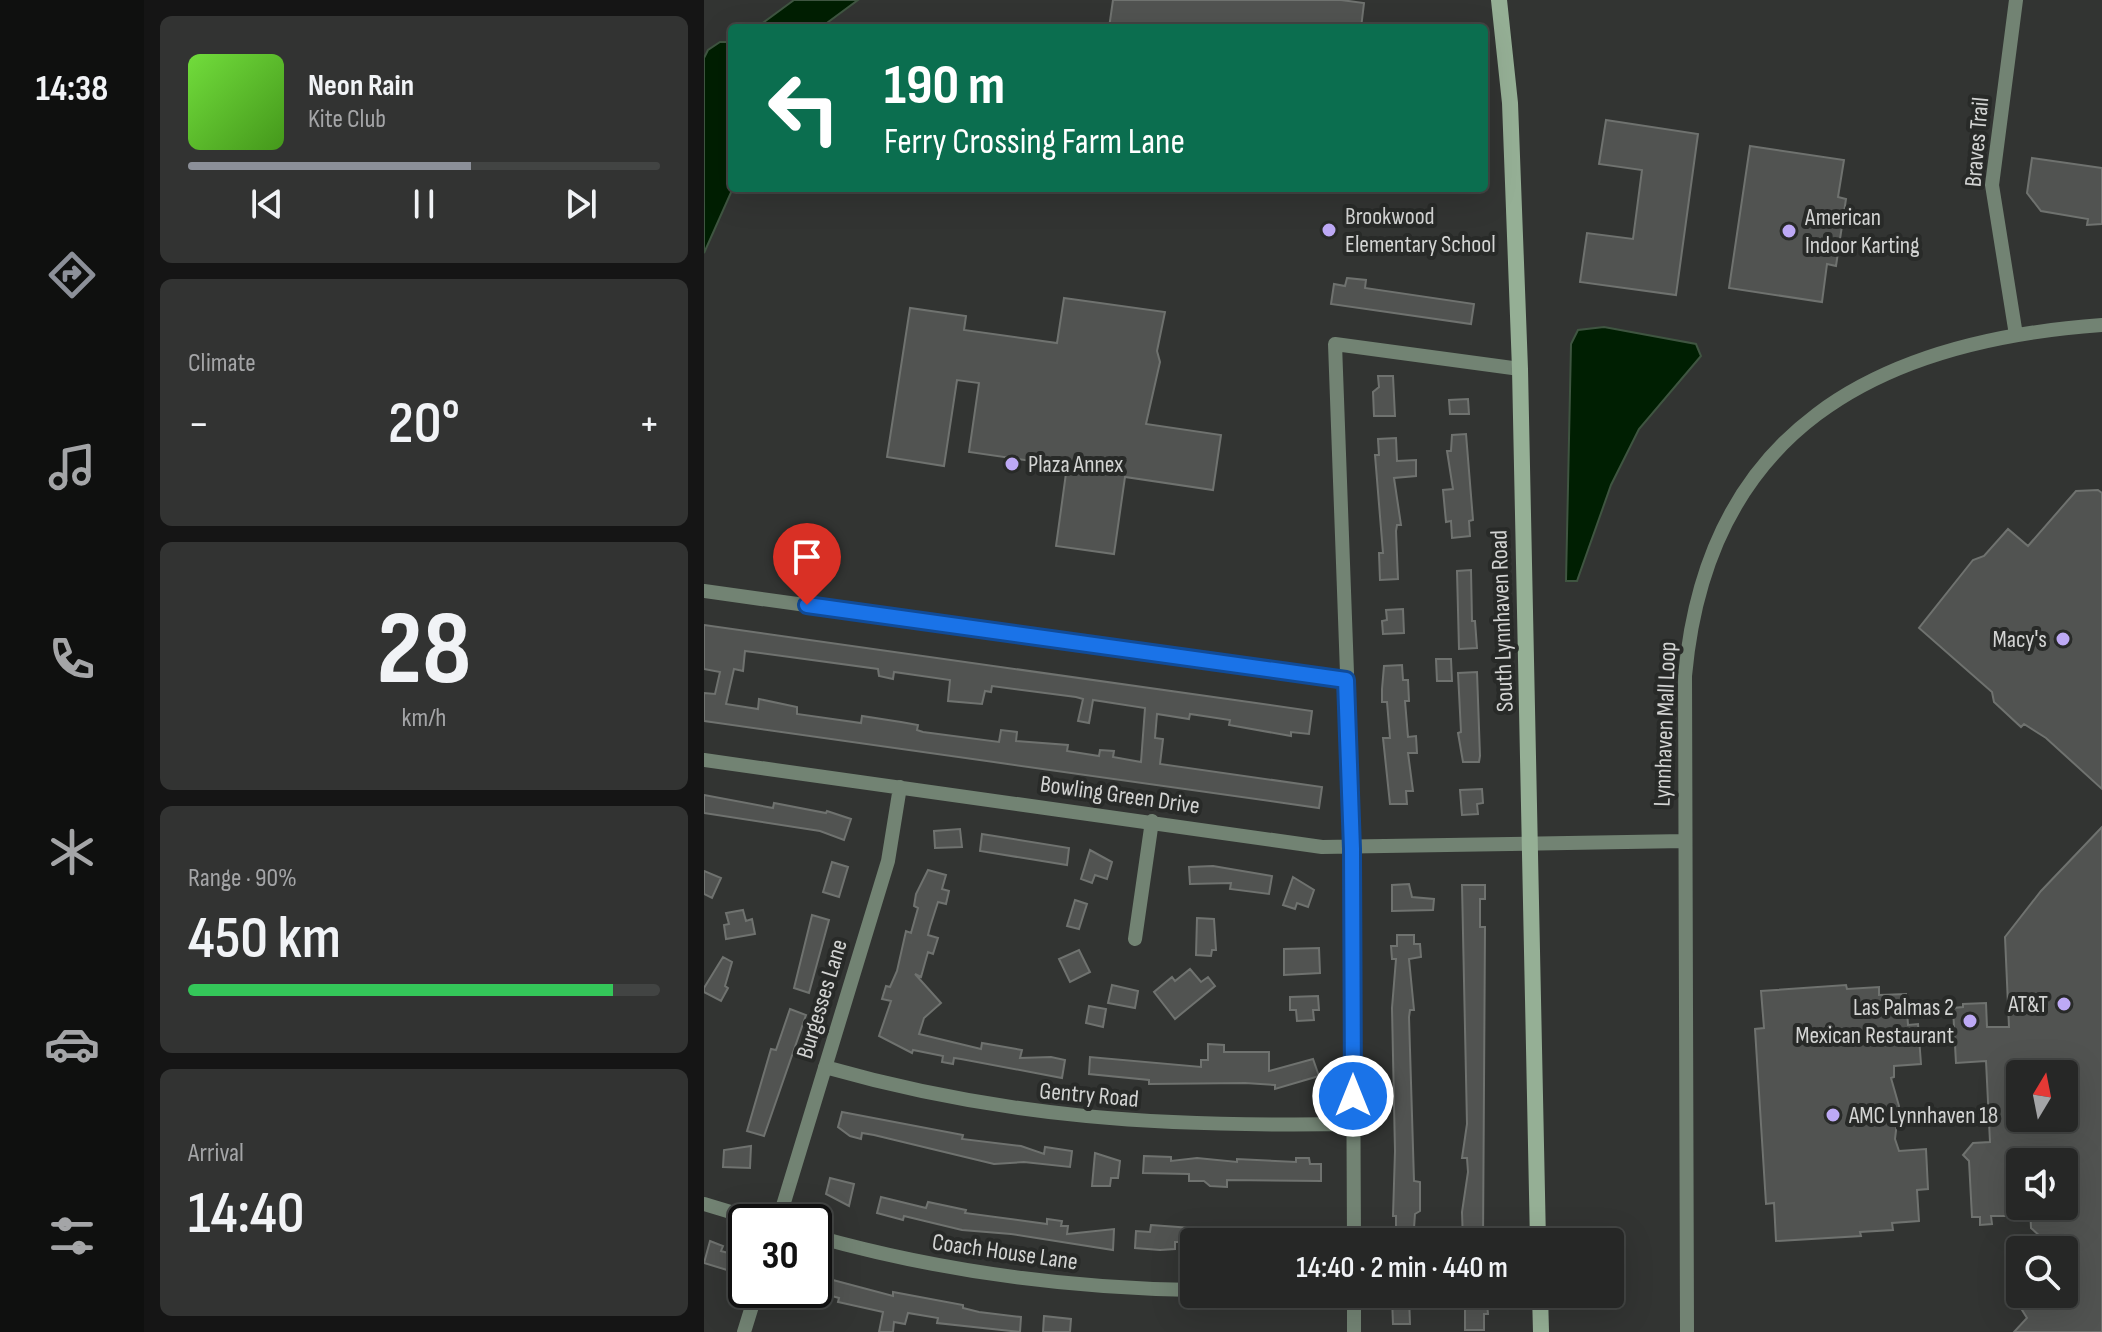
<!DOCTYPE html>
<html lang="en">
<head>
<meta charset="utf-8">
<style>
  :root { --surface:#262726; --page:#323332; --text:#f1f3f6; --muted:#a4a5a7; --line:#424443; --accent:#8c9099 }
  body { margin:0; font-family:"Sofia Sans Condensed",sans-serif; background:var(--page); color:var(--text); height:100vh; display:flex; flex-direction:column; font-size:30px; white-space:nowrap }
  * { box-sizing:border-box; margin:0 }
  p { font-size:26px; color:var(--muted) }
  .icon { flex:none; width:44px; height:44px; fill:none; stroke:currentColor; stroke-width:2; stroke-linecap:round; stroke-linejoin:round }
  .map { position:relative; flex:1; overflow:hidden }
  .sheet { display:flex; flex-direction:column; gap:16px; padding:16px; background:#151515; width:560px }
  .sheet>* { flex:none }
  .top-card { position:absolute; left:24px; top:24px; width:760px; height:168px; border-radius:8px; box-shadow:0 8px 32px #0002,0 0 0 2px var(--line); background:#0b6e4f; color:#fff; overflow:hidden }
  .needle { width:52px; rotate:10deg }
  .controls { position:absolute; left:1302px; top:1060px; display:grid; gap:16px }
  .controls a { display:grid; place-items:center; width:72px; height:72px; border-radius:8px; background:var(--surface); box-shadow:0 8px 32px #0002,0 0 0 2px var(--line); font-size:40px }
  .speed { position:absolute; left:24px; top:1204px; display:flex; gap:16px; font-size:40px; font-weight:700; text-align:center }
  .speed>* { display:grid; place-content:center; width:104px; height:104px; border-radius:50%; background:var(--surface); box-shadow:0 8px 32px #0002,0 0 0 2px var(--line); line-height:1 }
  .speed .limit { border:4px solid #111; border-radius:12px; background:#fff; color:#111 }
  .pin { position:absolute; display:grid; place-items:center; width:68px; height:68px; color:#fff; margin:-82px -34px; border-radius:50% 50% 50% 0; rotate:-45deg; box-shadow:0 0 8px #0007 }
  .pin .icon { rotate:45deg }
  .me { position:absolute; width:88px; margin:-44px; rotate:0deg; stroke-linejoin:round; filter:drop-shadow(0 0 6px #0008) }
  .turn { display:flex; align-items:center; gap:28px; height:168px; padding:0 24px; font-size:36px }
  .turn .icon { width:104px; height:104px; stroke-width:2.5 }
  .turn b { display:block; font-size:56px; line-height:68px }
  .big { font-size:60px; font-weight:600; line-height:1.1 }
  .sheet .card { flex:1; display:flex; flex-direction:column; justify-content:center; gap:12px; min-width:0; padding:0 28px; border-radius:12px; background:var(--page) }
  .sheet .dial { align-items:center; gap:0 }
  .dial b { font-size:104px; line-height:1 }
  .song { display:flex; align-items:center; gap:24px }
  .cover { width:96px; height:96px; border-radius:12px; background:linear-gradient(135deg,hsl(100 70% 55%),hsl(100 70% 35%)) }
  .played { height:8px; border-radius:4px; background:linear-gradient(90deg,var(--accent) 60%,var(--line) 60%) }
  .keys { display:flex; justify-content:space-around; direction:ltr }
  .heat { display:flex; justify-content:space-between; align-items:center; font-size:44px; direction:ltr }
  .charge { height:12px; border-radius:6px; background:linear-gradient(90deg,#34c759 90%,var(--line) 0) }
  .trip { position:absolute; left:476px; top:1228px; width:444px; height:80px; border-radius:8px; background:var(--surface); box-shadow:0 8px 32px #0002,0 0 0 2px var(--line); font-weight:600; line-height:80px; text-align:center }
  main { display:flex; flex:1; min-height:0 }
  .menu { display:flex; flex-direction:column; width:144px; justify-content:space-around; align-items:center; background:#0f100f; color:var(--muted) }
  .menu .icon { width:56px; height:56px }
  .menu .active { color:var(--accent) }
  .menu b { font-size:36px; color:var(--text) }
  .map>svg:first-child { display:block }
  .water { fill:#001f02; stroke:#3f5541; stroke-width:2 }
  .building { fill:#515351; stroke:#6f726f; stroke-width:2; fill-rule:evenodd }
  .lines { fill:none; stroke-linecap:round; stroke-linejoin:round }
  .street { stroke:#728373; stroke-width:14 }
  .secondary { stroke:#95af95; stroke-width:16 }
  .route-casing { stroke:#114b97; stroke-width:20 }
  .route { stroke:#1a73e8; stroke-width:14 }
  .poi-dot { fill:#bda9f5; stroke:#282a28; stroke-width:3 }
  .labels { text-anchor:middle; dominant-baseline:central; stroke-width:8; stroke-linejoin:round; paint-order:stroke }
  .street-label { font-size:24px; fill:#d3d4d3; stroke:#282a28 }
  .poi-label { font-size:24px; fill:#d3d4d3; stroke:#282a28; text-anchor:start }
</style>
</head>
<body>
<main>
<nav class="menu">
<b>14:38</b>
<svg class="icon active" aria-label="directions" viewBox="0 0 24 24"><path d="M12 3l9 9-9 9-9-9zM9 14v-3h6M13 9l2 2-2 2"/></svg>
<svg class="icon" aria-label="music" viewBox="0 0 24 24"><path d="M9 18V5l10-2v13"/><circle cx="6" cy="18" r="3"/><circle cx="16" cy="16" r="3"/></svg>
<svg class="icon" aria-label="phone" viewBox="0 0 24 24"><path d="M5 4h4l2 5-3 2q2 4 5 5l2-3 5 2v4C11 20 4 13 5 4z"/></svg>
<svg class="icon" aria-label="climate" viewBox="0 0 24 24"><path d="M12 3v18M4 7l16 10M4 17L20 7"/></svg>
<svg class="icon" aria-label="car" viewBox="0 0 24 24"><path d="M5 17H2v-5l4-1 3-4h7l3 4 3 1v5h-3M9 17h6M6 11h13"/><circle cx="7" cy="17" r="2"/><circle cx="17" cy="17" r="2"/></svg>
<svg class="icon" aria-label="filters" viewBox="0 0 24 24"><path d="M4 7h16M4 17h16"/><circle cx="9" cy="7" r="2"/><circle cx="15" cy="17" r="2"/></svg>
</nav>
<section class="sheet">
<div class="card">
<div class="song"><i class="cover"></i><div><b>Neon Rain</b><p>Kite Club</p></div></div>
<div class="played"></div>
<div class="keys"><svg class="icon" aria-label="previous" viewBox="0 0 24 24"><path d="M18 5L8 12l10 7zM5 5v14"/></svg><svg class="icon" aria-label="pause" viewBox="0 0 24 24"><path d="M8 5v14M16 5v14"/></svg><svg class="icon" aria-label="next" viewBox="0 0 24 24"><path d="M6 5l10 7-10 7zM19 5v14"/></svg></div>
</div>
<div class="card"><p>Climate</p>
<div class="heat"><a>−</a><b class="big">20°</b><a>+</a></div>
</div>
<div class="card dial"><b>28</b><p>km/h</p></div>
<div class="card"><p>Range · 90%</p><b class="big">450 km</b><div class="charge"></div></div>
<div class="card"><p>Arrival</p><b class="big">14:40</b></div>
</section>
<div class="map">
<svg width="1398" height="1332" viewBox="0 0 1398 1332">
  <rect width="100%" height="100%" fill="#323432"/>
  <path class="water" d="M90,0h64l-38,28h-64z
    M16,42h12l1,146 -29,65v-195l4,-8z
    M900,327l92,17 5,12 -62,73 -28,56 -34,96h-11l5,-237 7,-14z"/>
  <path class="building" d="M409,0h228l23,3 -3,25h-252z
    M902,120l92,14 -22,161 -96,-13 7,-49 46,6 9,-69 -43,-6z
    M1046,146l94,14 -6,37 8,2 -10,67 -9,-2 -5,38 -93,-14z
    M1328,158l70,10v56l-15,1 1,-6 -47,-8 -14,-18z
    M643,278l19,2 -1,8 109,16 -3,20 -140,-20 3,-20 11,2z
    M360,298l101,14 -8,39 3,11 -14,62 75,11 -8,55 -88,-13 -11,77 -58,-8 11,-80 -98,-14 10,-69 -22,-3 -13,86 -57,-9 23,-149 56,8 -2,14 93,13z
    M674,376h15l2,40h-21l-1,-24 6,-5z
    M764,399l1,15h-19l-1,-14z
    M762,434l7,86 -4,1 1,15 -18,2 -1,-17 -5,1 -3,-32 10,-1 -6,-38h4l1,-16z
    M692,438l1,23 19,-1v16l-22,2 7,47h-4l-1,6 2,48 -18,1 -1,-27h4l-8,-98h4l-1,-16z
    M1394,490l4,3v296l-56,-51 -22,-14 -3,3 -27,-25 -2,-10 -73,-64 54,-68 11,-4 24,-27 20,17 48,-55z
    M767,570l1,51h3l2,27 -18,1 -2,-78z
    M699,609l1,24 -21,1 -1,-13 5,-1 -1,-10z
    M0,625l608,86 -3,23 -18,-2v4l-62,-11 1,-5 -40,-6 -1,5 -32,-5 -2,24 8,1 -3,25 162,23 -3,21 -615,-87v-28l11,1 5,-22 -16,-3zM41,651l133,18 1,7 14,3 1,-7 56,8 -2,21 34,3 3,-13 6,1 1,-6 84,11 7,2 -5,22 11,2 4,-23 52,8 -4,54 -28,-5 1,-6 -14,-1 -1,6 -32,-5 1,-6 -52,-4 1,-9 -16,-2 -2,12 -76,-10 -6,-2 1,-5 -17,-3 -39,-6 -1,7 -64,-9v-7l-38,-8 -1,10 -32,-5 8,-35 9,2z
    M732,659h15l1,22h-15z
    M698,665l1,15h5l1,21h-4l3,36 8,-1 1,17h-9l5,38h-7l1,13h-17l-7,-66h7l-3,-36h-5v-13l2,-23z
    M773,672l3,84 -1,6h-16l-5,-29 3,-1 -3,-59z
    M778,789l1,14 -6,1 1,10 -16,1 -2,-25z
    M0,795l69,13 1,-5 52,10 1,-2 24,8 -7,21 -24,-9 -116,-18z
    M1398,827v505h-88l13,-14 -15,-24h30l6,5 4,-5h12v-14l11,-12 -11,-10v-8h-9l-24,-22 -1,-22h34v-44h-44v54h-29l1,8 -12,1v-8h-8l-3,-56 -6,-6 10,-12 17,-1 -4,-81 -30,2 -3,-55 10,-1v-3l23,-1 1,24h22l-4,-90 36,-46zM1316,1074h44v44h-44z
    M256,829l2,18 -27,1 -1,-17z
    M278,834l87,14 -2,17 -87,-14z
    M386,850l22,12 -5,17 -12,-4 -3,8 -11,-4z
    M128,862l16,5 -9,30 -16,-5z
    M509,866l59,10 -3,18 -39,-5 1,-6 -41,1 -1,-17z
    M224,870l18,5 -4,14 7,2 -3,13 -8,-2 -8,25 -2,8 10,3 -5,16 -5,-2 -7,25 -6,-3 26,29 -17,15 -5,16 62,15 1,-6 40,7 -2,8 31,-1 14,3 -3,18 -101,-19 -7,-1 -1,6 -11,-2 1,-6 -30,-6 -1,3 -33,-17 12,-35 -9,-2 4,-13 4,1 7,-16 9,-40 5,2 7,-25 -4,-2 2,-12z
    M0,871l17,7 -9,20 -8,-4z
    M589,877l21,13 -6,17 -11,-4 -2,6 -12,-4z
    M705,884l3,13 22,2 -1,11 -41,1v-26z
    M758,885h23v14h-5v28h5l-2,315h-20l-1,-30 6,-40 -1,-14h-5l5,-34z
    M371,900l12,4 -8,25 -12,-3z
    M39,910l3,11 6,-2 3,15 -29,5 -2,-14 5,-1 -3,-11z
    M108,915l17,5 -20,73 -15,-5z
    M493,918l17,1 2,31h-4l-1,6 -15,-1z
    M693,935h17v9h6l1,13 -12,2 5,51h-4l-1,7 5,164 6,1v29l-5,3 -1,14h-18v-12h-3l2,-65 -3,-143 4,-49h-4l-1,-13h6z
    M615,948l1,25 -36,2v-26z
    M375,950l11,22 -20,10 -11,-23z
    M19,957l9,5 -7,24 3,2 -7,13 -17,-9v-4z
    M486,969l11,13 7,-5 7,9 -40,33 -21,-27 18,-15 3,4z
    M408,985l26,6 -3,17 -27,-5z
    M1142,985l1,4 32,-2v8l27,-1 2,31 10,-1 3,40 -27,2v11l-3,1 8,28 -4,33 4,12 27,-2 2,40 -11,1 2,31 -27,2 1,7 -33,2 1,4 -85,5 -2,-38 -8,1 -11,-175 9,-1 -3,-37z
    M614,996l1,14h-6l1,10 -17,1 -1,-11h-6v-13z
    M385,1006l17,3 -3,18 -17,-4z
    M86,1009l16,6 -42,121 -17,-5 24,-82 5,1z
    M504,1044l16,1v7h45v19l44,-12 6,17 -44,13v-4l-30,-2 -96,1v-4l-60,-6 1,-17 111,10v-7h7z
    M138,1112l121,23 -1,4 59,7 23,8 1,-7 27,4 -2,16 -46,-5 -30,2 -120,-29 -12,-2 -1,6 -11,-3 -12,-9z
    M47,1146l-1,22 -27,-1 1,-17z
    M391,1153l25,8 -2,17h-7l-1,8h-18z
    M440,1156l27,1v4l26,-3 40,4v-3l59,3v-4h13l1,6h11v17l-94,-1v7l-17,-1 -6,-5h-15v-7l-46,-1z
    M126,1178l24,6 -5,22 -23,-12z
    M177,1197l45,11 2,-6 38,8 -1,3 82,11v-5l15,2 -1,5h7l-1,8 47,-5 -1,21 -102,-16 -49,-4 -58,-14 -1,4 -26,-7z
    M447,1225l81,6 1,11h-58v7l-15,1 -25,-2 1,-17 14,1z
    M584,1230h39v12h-39z
    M6,1241l13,5 -2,5 11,3 -5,16 -23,-7z
    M110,1275l79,21v-4l70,13v3l16,4 42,5 -1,15 -83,-9 1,-5 -30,-5 -3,11 -11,-2 -1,10h-14l4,-20 -45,-10 1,-4 -25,-7z
    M761,1294h21l2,20h-4v16h-19z
    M705,1297l1,27h-17l-1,-26z
    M340,1316l27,3 -1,13h-27z"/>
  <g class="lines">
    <path class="street" d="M1312,335l-24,-150 24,-185
      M0,591l642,89
      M0,760l618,87 363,-6
      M431,939l17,-118
      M121,1067c183,52 339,60 528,57
      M0,1204l60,18
      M74,1222l110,-361 12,-74
      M110,1236c124,35 251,52 380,54
      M650,1242l-2,-432 -17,-466 185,25
      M650,1294v38
      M40,1332l13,-42
      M983,1332l-2,-656c22,-246 191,-335 417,-351"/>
    <path class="secondary" d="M795,0l11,103 10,266 18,873
      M836,1294l1,38"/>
  </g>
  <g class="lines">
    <defs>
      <path id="route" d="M103,605l539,75 6,169 1,247"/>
    </defs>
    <use href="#route" class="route-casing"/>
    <use href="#route" class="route"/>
  </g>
  <g class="poi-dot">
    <circle cx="625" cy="230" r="8"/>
    <circle cx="1085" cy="231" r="8"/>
    <circle cx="308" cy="464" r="8"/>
    <circle cx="1359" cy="639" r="8"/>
    <circle cx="1360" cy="1004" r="8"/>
    <circle cx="1266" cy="1021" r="8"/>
    <circle cx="1129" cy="1115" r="8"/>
  </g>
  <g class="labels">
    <g class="street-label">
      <text transform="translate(1273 142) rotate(-85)">Braves Trail</text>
      <text transform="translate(798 621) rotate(-92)">South Lynnhaven Road</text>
      <text transform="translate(961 724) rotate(-88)">Lynnhaven Mall Loop</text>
      <text transform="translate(416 795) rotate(8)">Bowling Green Drive</text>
      <text transform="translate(118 999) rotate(-73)">Burgesses Lane</text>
      <text transform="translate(385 1095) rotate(5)">Gentry Road</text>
      <text transform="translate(301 1252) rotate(8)">Coach House Lane</text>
    </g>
    <g class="poi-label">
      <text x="641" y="216">Brookwood<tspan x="641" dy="28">Elementary School</tspan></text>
      <text x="1101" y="217">American<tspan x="1101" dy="28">Indoor Karting</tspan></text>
      <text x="324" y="464">Plaza Annex</text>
      <text x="1343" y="639" text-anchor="end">Macy's</text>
      <text x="1344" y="1004" text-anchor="end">AT&amp;T</text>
      <text x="1250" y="1007" text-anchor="end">Las Palmas 2<tspan x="1250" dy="28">Mexican Restaurant</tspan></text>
      <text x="1145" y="1115">AMC Lynnhaven 18</text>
    </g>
  </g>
</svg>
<div class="controls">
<a><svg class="needle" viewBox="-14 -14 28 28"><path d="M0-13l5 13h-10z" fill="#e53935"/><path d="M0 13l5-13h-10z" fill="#a4a5a7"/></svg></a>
<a><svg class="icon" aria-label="sound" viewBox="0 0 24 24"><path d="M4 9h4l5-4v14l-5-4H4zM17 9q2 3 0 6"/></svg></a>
<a><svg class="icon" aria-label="search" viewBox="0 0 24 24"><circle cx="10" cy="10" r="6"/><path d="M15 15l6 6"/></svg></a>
</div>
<div class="speed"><div class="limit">30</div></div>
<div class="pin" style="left:103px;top:605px;background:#d93025"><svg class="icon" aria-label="arrive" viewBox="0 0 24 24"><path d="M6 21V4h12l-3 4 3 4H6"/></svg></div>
<svg class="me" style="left:649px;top:1096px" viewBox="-20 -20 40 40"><circle r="17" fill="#1a73e8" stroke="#fff" stroke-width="3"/><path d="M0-11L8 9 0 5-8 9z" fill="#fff"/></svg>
<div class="trip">14:40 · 2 min · 440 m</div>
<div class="top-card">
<div class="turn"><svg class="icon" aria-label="left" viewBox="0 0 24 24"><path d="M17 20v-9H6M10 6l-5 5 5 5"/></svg><div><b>190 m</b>Ferry Crossing Farm Lane</div></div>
</div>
</div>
</main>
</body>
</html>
